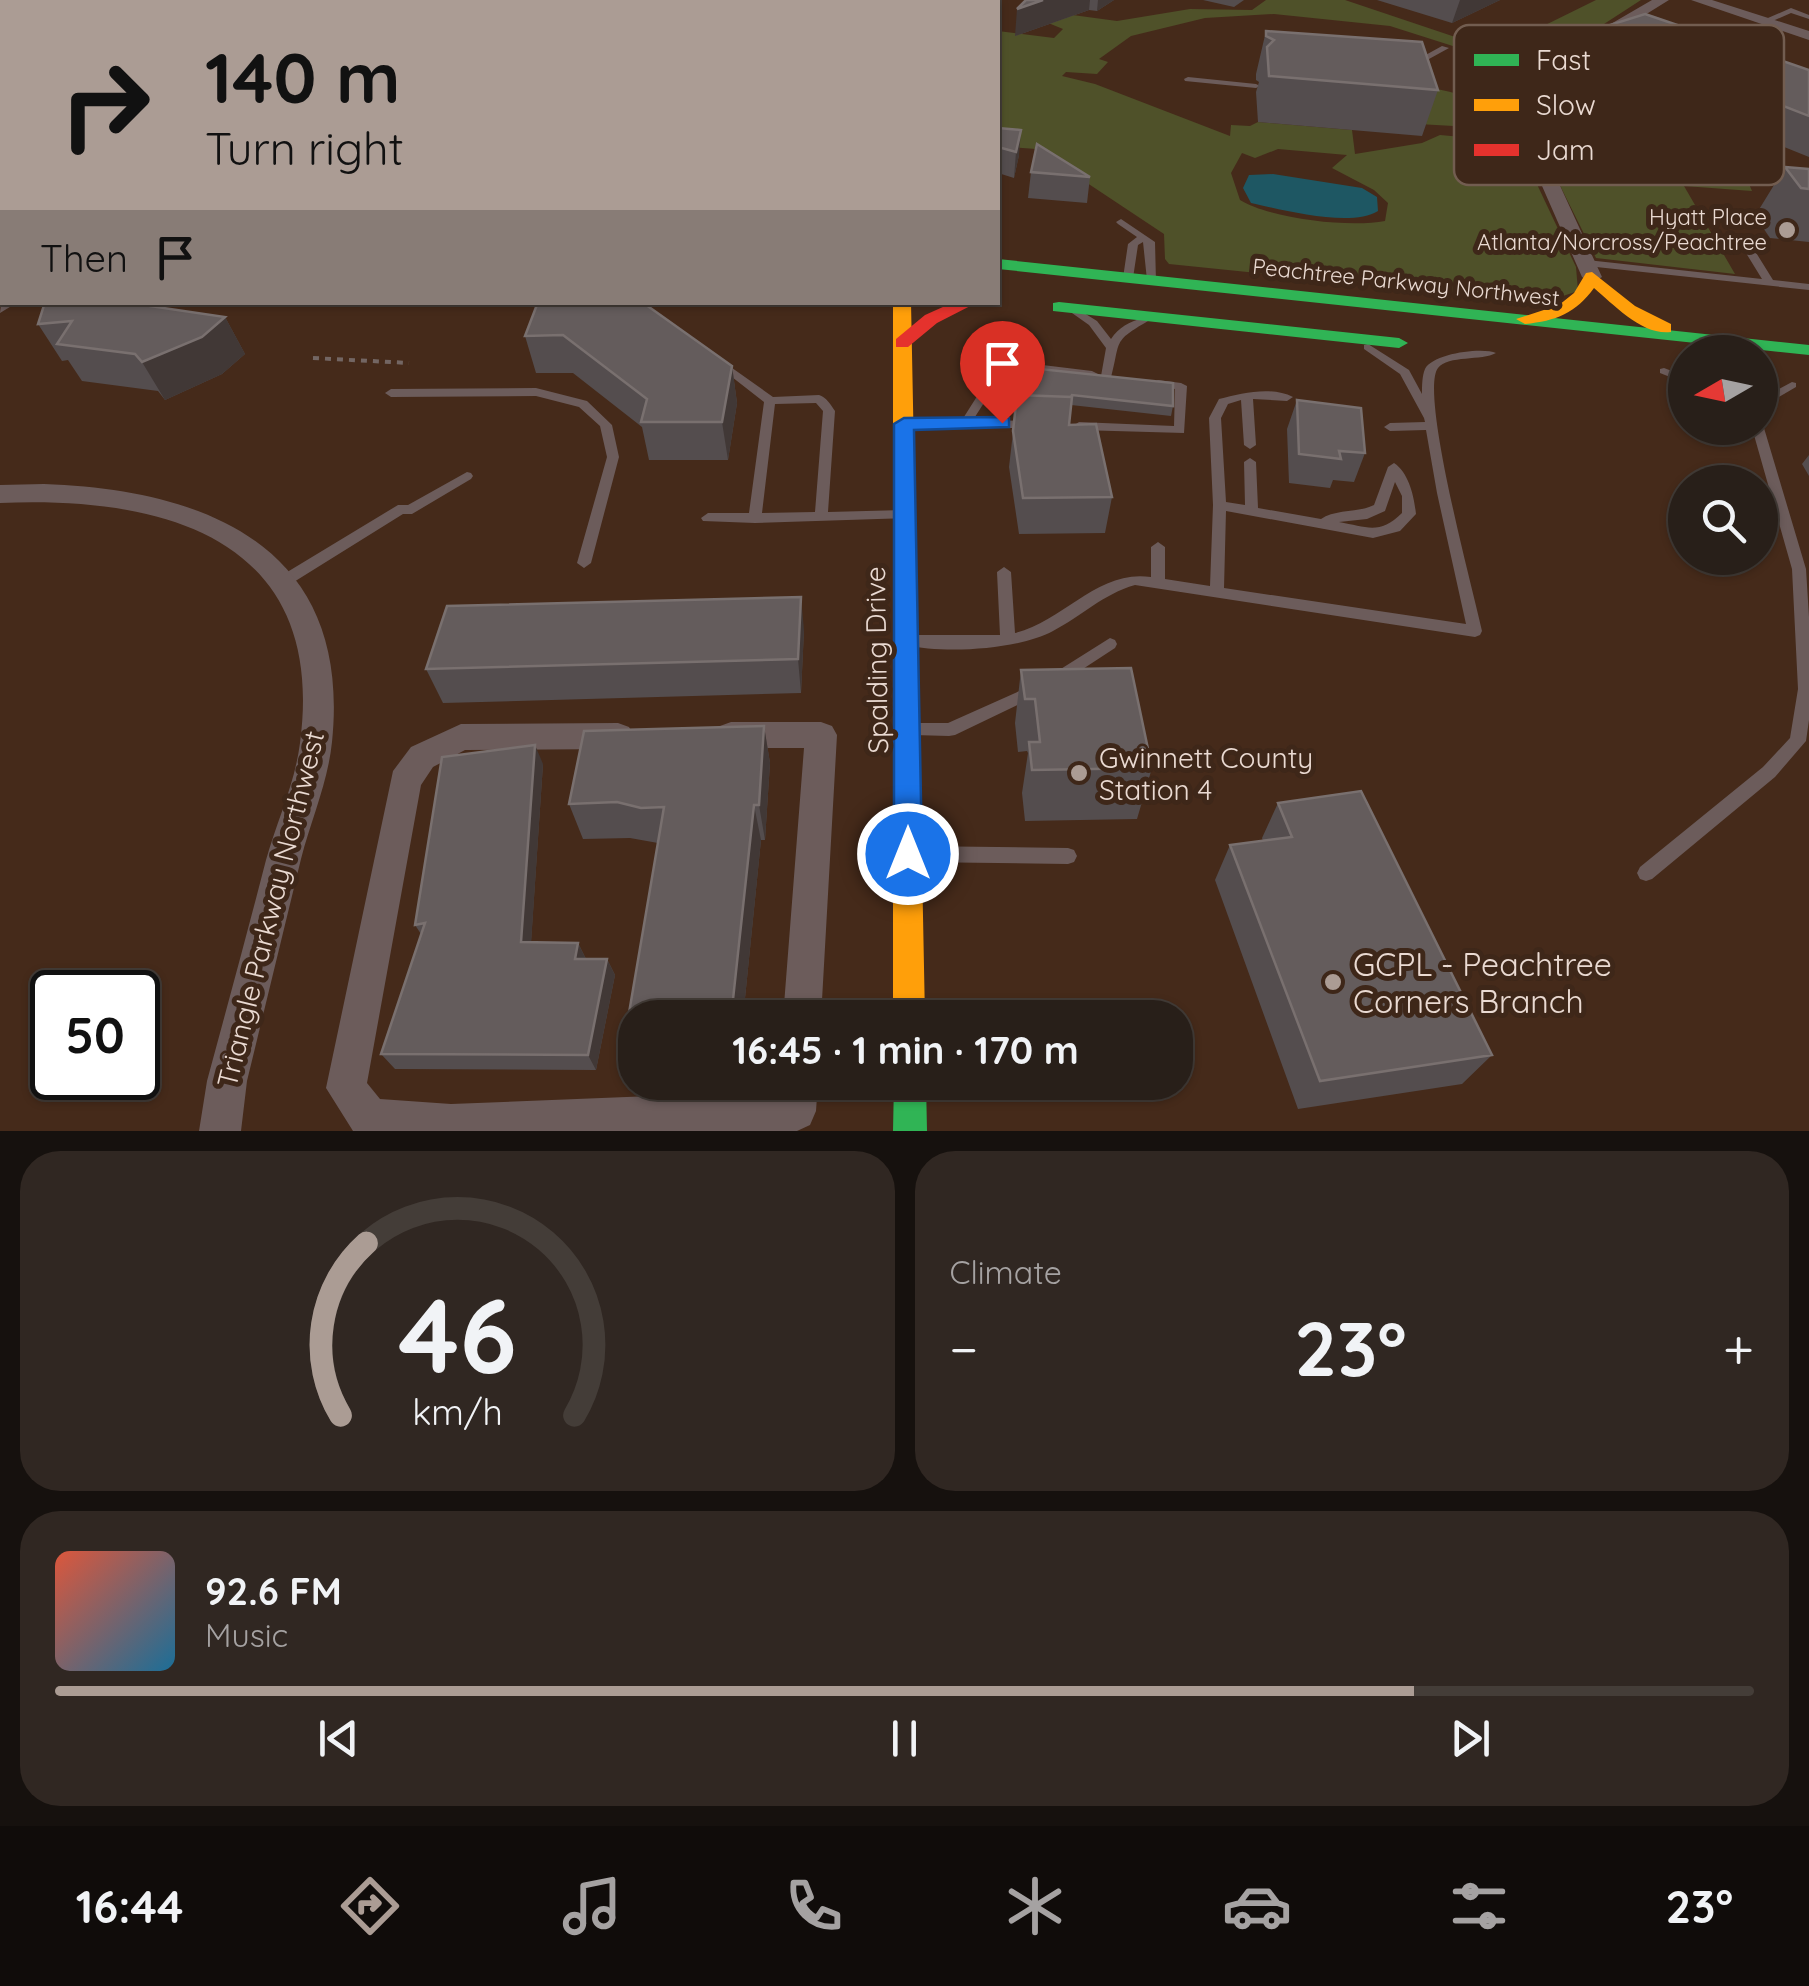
<!DOCTYPE html>
<html lang="en">
<head>
<meta charset="utf-8">
<style>
  :root { --surface:#281f19; --page:#302722; --text:#f1f3f6; --muted:#a5a2a2; --line:#443d38; --accent:#ab9c94 }
  body { margin:0; font-family:Quicksand,sans-serif; background:var(--page); color:var(--text); height:100vh; display:flex; flex-direction:column; font-size:38px; white-space:nowrap }
  * { box-sizing:border-box; margin:0 }
  p { font-size:32px; color:var(--muted) }
  .icon { flex:none; width:55px; height:55px; fill:none; stroke:currentColor; stroke-width:2; stroke-linecap:round; stroke-linejoin:round }
  .map { position:relative; height:1131px; overflow:hidden }
  .details { display:flex; flex-direction:column; gap:20px; padding:20px; background:#16110e; flex:1 }
  .details>* { flex:none }
  .hud { position:absolute; left:0px; top:0px; width:1000px; height:305px; box-shadow:0 2px 8px #0004,0 0 0 2px var(--line); background:#ab9c94; color:#111; overflow:hidden }
  .needle { width:65px; rotate:261deg }
  .controls { position:absolute; left:1668px; top:335px; display:grid; gap:20px }
  .controls a { display:grid; place-items:center; width:110px; height:110px; border-radius:50%; background:var(--surface); box-shadow:0 2px 8px #0004,0 0 0 2px var(--line); font-size:50px }
  .speed { position:absolute; left:30px; top:970px; display:flex; gap:20px; font-size:50px; font-weight:700; text-align:center }
  .speed>* { display:grid; place-content:center; width:130px; height:130px; border-radius:50%; background:var(--surface); box-shadow:0 2px 8px #0004,0 0 0 2px var(--line); line-height:1 }
  .speed .limit { border:5px solid #111; border-radius:15px; background:#fff; color:#111 }
  .pin { position:absolute; display:grid; place-items:center; width:85px; height:85px; color:#fff; margin:-102px -42px; border-radius:50% 50% 50% 0; rotate:-45deg; box-shadow:0 0 10px #0007 }
  .pin .icon { rotate:45deg }
  .me { position:absolute; width:110px; margin:-55px; rotate:0deg; stroke-linejoin:round; filter:drop-shadow(0 0 8px #0008) }
  .turn { display:flex; align-items:center; gap:35px; height:210px; padding:0 40px; font-size:45px }
  .turn .icon { width:130px; height:130px; stroke-width:2.5 }
  .turn b { display:block; font-size:70px; line-height:85px }
  .then { display:flex; align-items:center; height:95px; padding:0 40px; background:#0003; gap:20px; font-size:38px }
  .big { font-size:75px; font-weight:800; line-height:1.1 }
  .details .widget { flex:1; display:flex; flex-direction:column; justify-content:center; gap:15px; min-width:0; padding:0 35px; border-radius:40px; background:var(--page) }
  .details .dial { align-items:center; gap:0 }
  .dial svg { height:260px; overflow:visible; fill:none; stroke:var(--line); stroke-width:7; stroke-linecap:round; text-anchor:middle }
  .dial text { fill:var(--text); stroke:none }
  .song { display:flex; align-items:center; gap:30px }
  .cover { width:120px; height:120px; border-radius:15px; background:linear-gradient(135deg,hsl(10 70% 55%),hsl(200 70% 35%)) }
  .played { height:10px; border-radius:5px; background:linear-gradient(90deg,var(--accent) 80%,var(--line) 80%) }
  .keys { display:flex; justify-content:space-around; direction:ltr }
  .heat { display:flex; justify-content:space-between; align-items:center; font-size:55px; direction:ltr }
  .details .tiles { flex:1; display:grid; gap:20px; grid-template-columns:1fr 1fr }
  .widget:last-child { grid-column:span 2 }
  .trip { position:absolute; left:618px; top:1000px; width:575px; height:100px; border-radius:40px; background:var(--surface); box-shadow:0 2px 8px #0004,0 0 0 2px var(--line); font-weight:800; line-height:100px; text-align:center }
  .tab-bar { display:flex; height:160px; justify-content:space-around; align-items:center; background:#100c0a; color:var(--muted) }
  .tab-bar .icon { width:70px; height:70px }
  .tab-bar .on { color:var(--accent) }
  .tab-bar b { font-size:45px; color:var(--text) }
  .map>svg:first-child { display:block }
  .built { fill:#452a1a; fill-rule:evenodd }
  .green { fill:#4f5129; fill-rule:evenodd }
  .water { fill:#1e5763 }
  .lines { fill:none; stroke-linecap:round; stroke-linejoin:round }
  .path { stroke:#736663; stroke-width:4; stroke-dasharray:6 6; stroke-linecap:butt }
  .lane { fill:#6c5c5b; fill-rule:evenodd }
  .street { fill:#6c5c5b; fill-rule:evenodd }
  .fast { fill:#30b455; fill-rule:evenodd }
  .slow { fill:#ff9f0a; fill-rule:evenodd }
  .jam { fill:#e5322d; fill-rule:evenodd }
  .wall { fill:#544d4e }
  .shaded-wall { fill:#413836 }
  .building { fill:#645c5c; stroke:#79706f; stroke-width:2.5 }
  .route { fill:#1a73e8; stroke:#114b97; stroke-width:2.5 }
  .poi-dot { fill:#ab9c94; stroke:#3e2719; stroke-width:4 }
  .labels { text-anchor:middle; dominant-baseline:central; stroke-width:10; stroke-linejoin:round; paint-order:stroke }
  .far-poi-label { font-size:22px; fill:#eadad2; stroke:#3e2719; text-anchor:end }
  .far-street-label { font-size:22px; fill:#eadad2; stroke:#3e2719 }
  .street-label { font-size:28px; fill:#eadad2; stroke:#3e2719 }
  .poi-label { font-size:28px; fill:#eadad2; stroke:#3e2719; text-anchor:start }
  .near-poi-label { font-size:32px; fill:#eadad2; stroke:#3e2719; text-anchor:start }
  .key { fill:#3e2719; stroke:#725d50; stroke-width:2.5 }
  .key-label { font-size:28px; fill:#eadad2 }
</style>
</head>
<body>
<div class="map">
<svg width="1809" height="1131" viewBox="0 0 1809 1131">
  <rect width="100%" height="100%" fill="#362921"/>
  <path class="built" d="M0,0h1809v1131h-1809v-956l2,127h996v-300h-996v158zM1685,352h75v76h-75zM1685,482h75v76h-75zM52,992h86v86h-86zM635,1018h540v64h-540z"/>
  <path class="green" d="M1266,0h79l137,46 -4,-8 43,-1 75,-37h45l-37,24 -101,38 -113,-36 -116,-12 -69,4 -74,18 -32,23 9,3 -11,12 -31,-2 -4,4 33,8 135,52 1,-11 19,1 8,-4 94,8 3,24 67,-11 18,-8 77,7 59,125 2,24 -33,11 -376,-38 -4,-5 -1,-25 -128,-85 -38,-3v-115l56,7 9,-9 -27,-11 7,-7 74,10 73,-12 62,1zM1278,149l69,6 -15,13 42,22 14,13 -3,18c-35,7 -114,-2 -145,-21l-9,-27 11,-20 13,5z
    M1543,63l13,4 4,6 -11,32c36,31 82,33 126,48 25,9 49,21 74,31l3,7 -68,-5 51,88 -139,-16 -61,-123 -30,-28c7,-23 11,-41 38,-44z
    M1407,85c39,4 76,10 100,44l-89,-5z"/>
  <path class="water" d="M1273,174l89,14 15,9 1,14c-27,17 -95,-1 -127,-8l-8,-15 6,-13z"/>
  <g class="lines">
    <path class="path" d="M313,358l96,5"/>
    <path class="lane" d="M1791,8l18,7v4l-18,-6 -23,10 -7,-2z
      M1481,27h3v4l-17,5 -4,-2z
      M1767,44h6l3,11h-6z
      M1442,46l7,2 -20,11 -7,-2z
      M1582,72l4,2 -7,15 16,5v4l-20,-5 -6,3 -4,-2 6,-5 8,-17z
      M1188,77l68,7 4,2 -4,2 -71,-7 -1,-2z
      M1565,103h6l3,9h-6z
      M1638,130l21,2 4,3 -4,3 -24,-3 -1,-2z
      M1121,219l34,23 1,40h-8l-1,-2 -4,-38 -5,3 -5,33 -5,3 -5,-3 5,-34 9,-7 -19,-13 -2,-2z
      M1751,250l4,1 18,29 36,4v6l-222,-24 -5,-3 5,-3 175,19 -16,-26z
      M1076,308l21,13 14,18c8,-12 18,-17 32,-21l5,3c-36,21 -27,19 -37,57l-4,1 -6,-3 5,-28 -17,-23 -17,-12v-4z
      M1368,344l41,26 13,24c0,-8 0,-18 3,-25 8,-16 58,-22 71,-16 -14,8 -48,2 -58,15 -19,24 36,225 44,263l-2,4 -5,2 -340,-52c-32,9 -53,31 -82,46 -35,19 -109,23 -147,14l-2,-4 2,-4 5,-2h89l-3,-63 7,-5 7,5 4,61c49,-12 83,-64 136,-56v-30l7,-5 7,5v32l45,7 3,-81 -4,-87 10,-19c23,-6 52,-13 74,-2l-6,4 -34,-2 3,46 -6,4 -6,-4 -3,-45 -13,4 -7,14 5,84 19,3 -1,-43 6,-4 6,4 2,46 63,11c14,-10 37,-6 53,-14l14,-38 6,-4c15,10 20,33 22,51l-16,17 -27,7 -147,-27 -2,77 242,36 -29,-131 -11,-63 -36,1 -6,-4 6,-4 35,-1 -1,-4 -24,-44 -36,-25v-4zM1395,482l7,14v17c-22,22 -35,14 -63,9l28,-3 18,-8z
      M718,358l55,39 46,-2c7,2 12,10 16,16l-7,101 76,-2 7,5 -2,3 -154,5 -52,-2 -2,-3 7,-5h41l15,-111 -50,-39 -2,-2zM816,403l7,8 -8,101 -53,1 13,-109z
      M1026,363l66,8 6,3 -6,3 -66,-8 -23,4 -30,47 64,1 2,3 -2,3 -4,1h-129l-6,-4 6,-4h58l33,-52z
      M1664,368l21,8v7l-25,-10v-4z
      M1158,380l23,3 6,3 -3,47 -105,-3 -6,-4 6,-4 95,4 1,-37 -21,-4 -2,-2z
      M1792,382l4,1v4l-36,21v-9z
      M536,388l51,13 25,24 7,32 -28,106 -7,5 -7,-5 30,-106 -7,-31 -21,-19 -43,-11 -145,1 -6,-4 6,-4z
      M1760,425l4,3 42,141 3,48v103l-3,21 -31,36 -123,102 -6,2 -6,-2 -3,-6 3,-6 123,-100 27,-29 8,-49 -6,-120 -40,-141h8z
      M467,472l4,1 2,3 -2,3 -59,35h-9l-114,71h-10l-2,-4 2,-4 119,-72h10z
      M1110,638l5,2 2,4 -2,4 -49,32 -5,2 -5,-2 -3,-4 3,-4z
      M1033,685l5,2 3,4 -3,4 -83,40 -6,1 -36,-1 -6,-1 -2,-5 2,-5 6,-1h35z
      M914,846l154,2 6,2 3,6 -3,6 -6,2 -154,-2 -6,-2 -3,-6 3,-6z"/>
    <path class="street" d="M1652,0h17l-50,31 -80,27 -24,15 -12,29 42,51 57,124 -10,6 -10,-6 -54,-123 -41,-52 16,-34 26,-16 80,-27z
      M1691,0h21l97,31v9z
      M2,82v10l-2,1v-10z
      M2,297v5h16l-18,11z
      M44,484c165,6 308,64 288,258 -4,40 -21,78 -31,117 -18,74 -36,148 -54,222l-6,50h-42l8,-50c20,-74 40,-147 59,-221 11,-39 29,-77 34,-117 27,-204 -134,-247 -300,-240v-18z
      M731,722h90l11,4 5,9 -16,283h-38l21,-270h-73l-11,-4 -5,-9 5,-9z
      M618,723l11,4 5,9 -5,9 -11,4 -153,1 -32,17 -12,18 -54,298 13,16 71,5 326,-13 1,-9h40l-2,29 -6,14 -13,6h-444l-27,-43 67,-317 18,-24 50,-23z"/>
    <path class="fast" d="M998,259l811,86v10l-811,-86z
      M1059,302l340,36 9,5 -9,5 -346,-37v-8z
      M894,1082h32l1,49h-34z"/>
    <path class="slow" d="M1592,272l43,34 36,18v8c-28,4 -57,-27 -77,-44 -18,25 -38,33 -69,36l-9,-5 43,-14 15,-12 12,-20z
      M893,302h18l14,716h-32z"/>
    <path class="jam" d="M0,189l2,1v10l-2,-1z
      M954,302h24l-41,21 -29,24h-12v-8l29,-24z"/>
  </g>
  <path class="wall" d="M889,0h29l-4,2z
    M1026,0h88l-17,11 -8,-1 -74,26z
    M1203,0h41l-10,7z
    M1377,0h123l-48,23z
    M1597,29l212,41v87l-65,-26 4,-7 -165,-65z
    M1266,31l172,59 -16,46 -164,-14 -2,-30 3,-10 -3,-2v-6z
    M998,128l21,27 -5,23 -16,-5z
    M1785,167l24,2v73l-39,-4 -15,-22z
    M1031,172l59,5 -3,26 -59,-5z
    M45,302h109l-1,5 72,10 20,37 -23,20 -57,26 -7,-9 -76,-10 -14,-21 -6,1 -24,-37z
    M538,302l194,64 5,37 -9,57h-79l-7,-33 -69,-54h-37l-11,-37z
    M1008,387l165,19 -2,10 -100,-11 -2,20 43,72 -7,36 -86,1 -10,-67 8,-69 -10,-1z
    M1297,400l68,53 -11,29 -21,-2 -3,8 -41,-5 -2,-54z
    M1809,455v21l-7,-12z
    M804,630l-3,63 -358,10 -17,-34z
    M1021,670l131,98 -15,51 -112,2 -3,-28 6,-40 -1,-2 -9,1 -3,-29z
    M764,726l6,37 -5,77h-4l-18,178h-108v18l-7,-17 30,-176 -28,-5 -47,1 -14,-35z
    M543,764l-12,178 47,1 8,16h21l8,16 -19,95 -201,-1 -14,-15 40,-120 -6,-9z
    M1278,803l214,252 -30,29 -164,25 -83,-229 15,-35 33,-4 -1,-3z"/>
  <path class="shaded-wall" d="M1043,0h47l-1,10 -74,26 2,-27z
    M1098,0h16l-17,11z
    M1460,0h40l-48,23z
    M1021,130l-2,25 -5,23 2,-26z
    M123,302h31l-9,38z
    M225,317l20,37 -23,20 -57,26 -23,-38z
    M732,366l5,37 -9,57 -6,-38z
    M801,597l3,33 -3,63 -3,-34z
    M764,726l6,37 -5,77 -6,-35z
    M535,745l8,19 -13,195 -9,-17z
    M754,805l7,35 -18,178h-12z
    M578,943l8,16h-11z
    M607,959l8,16 -19,95 -8,-15z"/>
  <path class="building" d="M280,0h95l7,2h-112z
    M613,0h164l1,2h-166z
    M814,0h12v2h-39z
    M1026,0h17l-26,9z
    M1645,14l164,56v46l-46,-18 11,-4 -177,-65z
    M1266,31l156,11 16,48 -169,-14 -2,-29 7,-7 -8,-4z
    M998,128l23,2 -5,22 -18,-5z
    M1037,144l53,33 -59,-5z
    M1785,167l24,2v20l-8,-1z
    M45,302h78l102,15 -23,20 -60,25 -7,-8 -78,-10 15,-23 -34,3z
    M538,302h104l90,64 -10,56h-81l6,-23 -84,-64 -38,1z
    M1012,366l161,17v23l-101,-11 -1,2 -53,-2 1,-6 -11,-2z
    M1017,395l55,2 -3,28 27,-1 16,73 -89,1 -10,-67z
    M1297,400l64,8 4,45 -26,-2 2,8 -42,-5z
    M801,597l-3,62 -372,10 21,-63z
    M1131,668l21,100 -120,2 -3,-28h11l-5,-43h-10l-4,-29z
    M764,726l-5,79h-5l-23,213h-96v1h-7l36,-212 -23,1 -24,-6 -48,2 15,-73z
    M535,745l-14,197 57,1 -3,16h32l-19,96 -207,-1 44,-131 -10,2 27,-168z
    M1361,791l131,264 -172,26 -90,-236 62,-8 -14,-34z"/>
  <path class="route" d="M1002,417l7,1v9l-95,3 8,424 -4,9 -10,3 -10,-3 -4,-9v-430l10,-6z"/>
  <g class="poi-dot">
    <circle cx="1787" cy="230" r="10"/>
    <circle cx="1079" cy="773" r="10"/>
    <circle cx="1333" cy="982" r="10"/>
  </g>
  <g class="labels">
    <g class="far-poi-label">
      <text x="1767" y="217">Hyatt Place<tspan x="1767" dy="25">Atlanta/Norcross/Peachtree</tspan></text>
    </g>
    <g class="far-street-label">
      <text transform="translate(1406 282) rotate(6)">Peachtree Parkway Northwest</text>
    </g>
    <g class="street-label">
      <text transform="translate(876 660) rotate(-91)">Spalding Drive</text>
      <text transform="translate(270 909) rotate(-76)">Triangle Parkway Northwest</text>
    </g>
    <g class="poi-label">
      <text x="1099" y="757">Gwinnett County<tspan x="1099" dy="32">Station 4</tspan></text>
    </g>
    <g class="near-poi-label">
      <text x="1353" y="964">GCPL - Peachtree<tspan x="1353" dy="37">Corners Branch</tspan></text>
    </g>
  </g>
  <rect x="1454" y="25" width="330" height="160" rx="15" class="key"/>
  <rect x="1474" y="54" width="45" height="12" fill="#30b455"/>
  <rect x="1474" y="99" width="45" height="12" fill="#ff9f0a"/>
  <rect x="1474" y="144" width="45" height="12" fill="#e5322d"/>
  <g class="key-label">
    <text x="1536" y="70">Fast</text>
    <text x="1536" y="115">Slow</text>
    <text x="1536" y="160">Jam</text>
  </g>
</svg>
<div class="controls">
<a><svg class="needle" viewBox="-14 -14 28 28"><path d="M0-13l5 13h-10z" fill="#e53935"/><path d="M0 13l5-13h-10z" fill="#a5a2a2"/></svg></a>
<a><svg class="icon" aria-label="search" viewBox="0 0 24 24"><circle cx="10" cy="10" r="6"/><path d="M15 15l6 6"/></svg></a>
</div>
<div class="speed"><div class="limit">50</div></div>
<div class="pin" style="left:1002px;top:423px;background:#d93025"><svg class="icon" aria-label="arrive" viewBox="0 0 24 24"><path d="M6 21V4h12l-3 4 3 4H6"/></svg></div>
<svg class="me" style="left:908px;top:854px" viewBox="-20 -20 40 40"><circle r="17" fill="#1a73e8" stroke="#fff" stroke-width="3"/><path d="M0-11L8 9 0 5-8 9z" fill="#fff"/></svg>
<div class="trip">16:45 · 1 min · 170 m</div>
<div class="hud">
<div class="turn"><svg class="icon" aria-label="right" viewBox="0 0 24 24"><path d="M7 20v-9h11M14 6l5 5-5 5"/></svg><div><b>140 m</b>Turn right</div></div>
<div class="then">Then<svg class="icon" aria-label="arrive" viewBox="0 0 24 24"><path d="M6 21V4h12l-3 4 3 4H6"/></svg></div>
</div>
</div>
<section class="details">
<div class="tiles">
<div class="widget dial"><svg viewBox="0 0 100 80">
<path d="M14 69A42 42 0 1 1 86 69"/>
<path d="M14 69A42 42 0 0 1 22 16" stroke="#ab9c94"/>
<text x="50" y="56" font-size="32" font-weight="700">46</text>
<text x="50" y="72" font-size="11">km/h</text>
</svg></div>
<div class="widget"><p>Climate</p>
<div class="heat"><a>−</a><b class="big">23°</b><a>+</a></div>
</div>
<div class="widget">
<div class="song"><i class="cover"></i><div><b>92.6 FM</b><p>Music</p></div></div>
<div class="played"></div>
<div class="keys"><svg class="icon" aria-label="previous" viewBox="0 0 24 24"><path d="M18 5L8 12l10 7zM5 5v14"/></svg><svg class="icon" aria-label="pause" viewBox="0 0 24 24"><path d="M8 5v14M16 5v14"/></svg><svg class="icon" aria-label="next" viewBox="0 0 24 24"><path d="M6 5l10 7-10 7zM19 5v14"/></svg></div>
</div>
</div>
</section>
<nav class="tab-bar">
<b>16:44</b>
<svg class="icon on" aria-label="directions" viewBox="0 0 24 24"><path d="M12 3l9 9-9 9-9-9zM9 14v-3h6M13 9l2 2-2 2"/></svg>
<svg class="icon" aria-label="music" viewBox="0 0 24 24"><path d="M9 18V5l10-2v13"/><circle cx="6" cy="18" r="3"/><circle cx="16" cy="16" r="3"/></svg>
<svg class="icon" aria-label="phone" viewBox="0 0 24 24"><path d="M5 4h4l2 5-3 2q2 4 5 5l2-3 5 2v4C11 20 4 13 5 4z"/></svg>
<svg class="icon" aria-label="climate" viewBox="0 0 24 24"><path d="M12 3v18M4 7l16 10M4 17L20 7"/></svg>
<svg class="icon" aria-label="car" viewBox="0 0 24 24"><path d="M5 17H2v-5l4-1 3-4h7l3 4 3 1v5h-3M9 17h6M6 11h13"/><circle cx="7" cy="17" r="2"/><circle cx="17" cy="17" r="2"/></svg>
<svg class="icon" aria-label="filters" viewBox="0 0 24 24"><path d="M4 7h16M4 17h16"/><circle cx="9" cy="7" r="2"/><circle cx="15" cy="17" r="2"/></svg>
<b>23°</b>
</nav>
</body>
</html>
